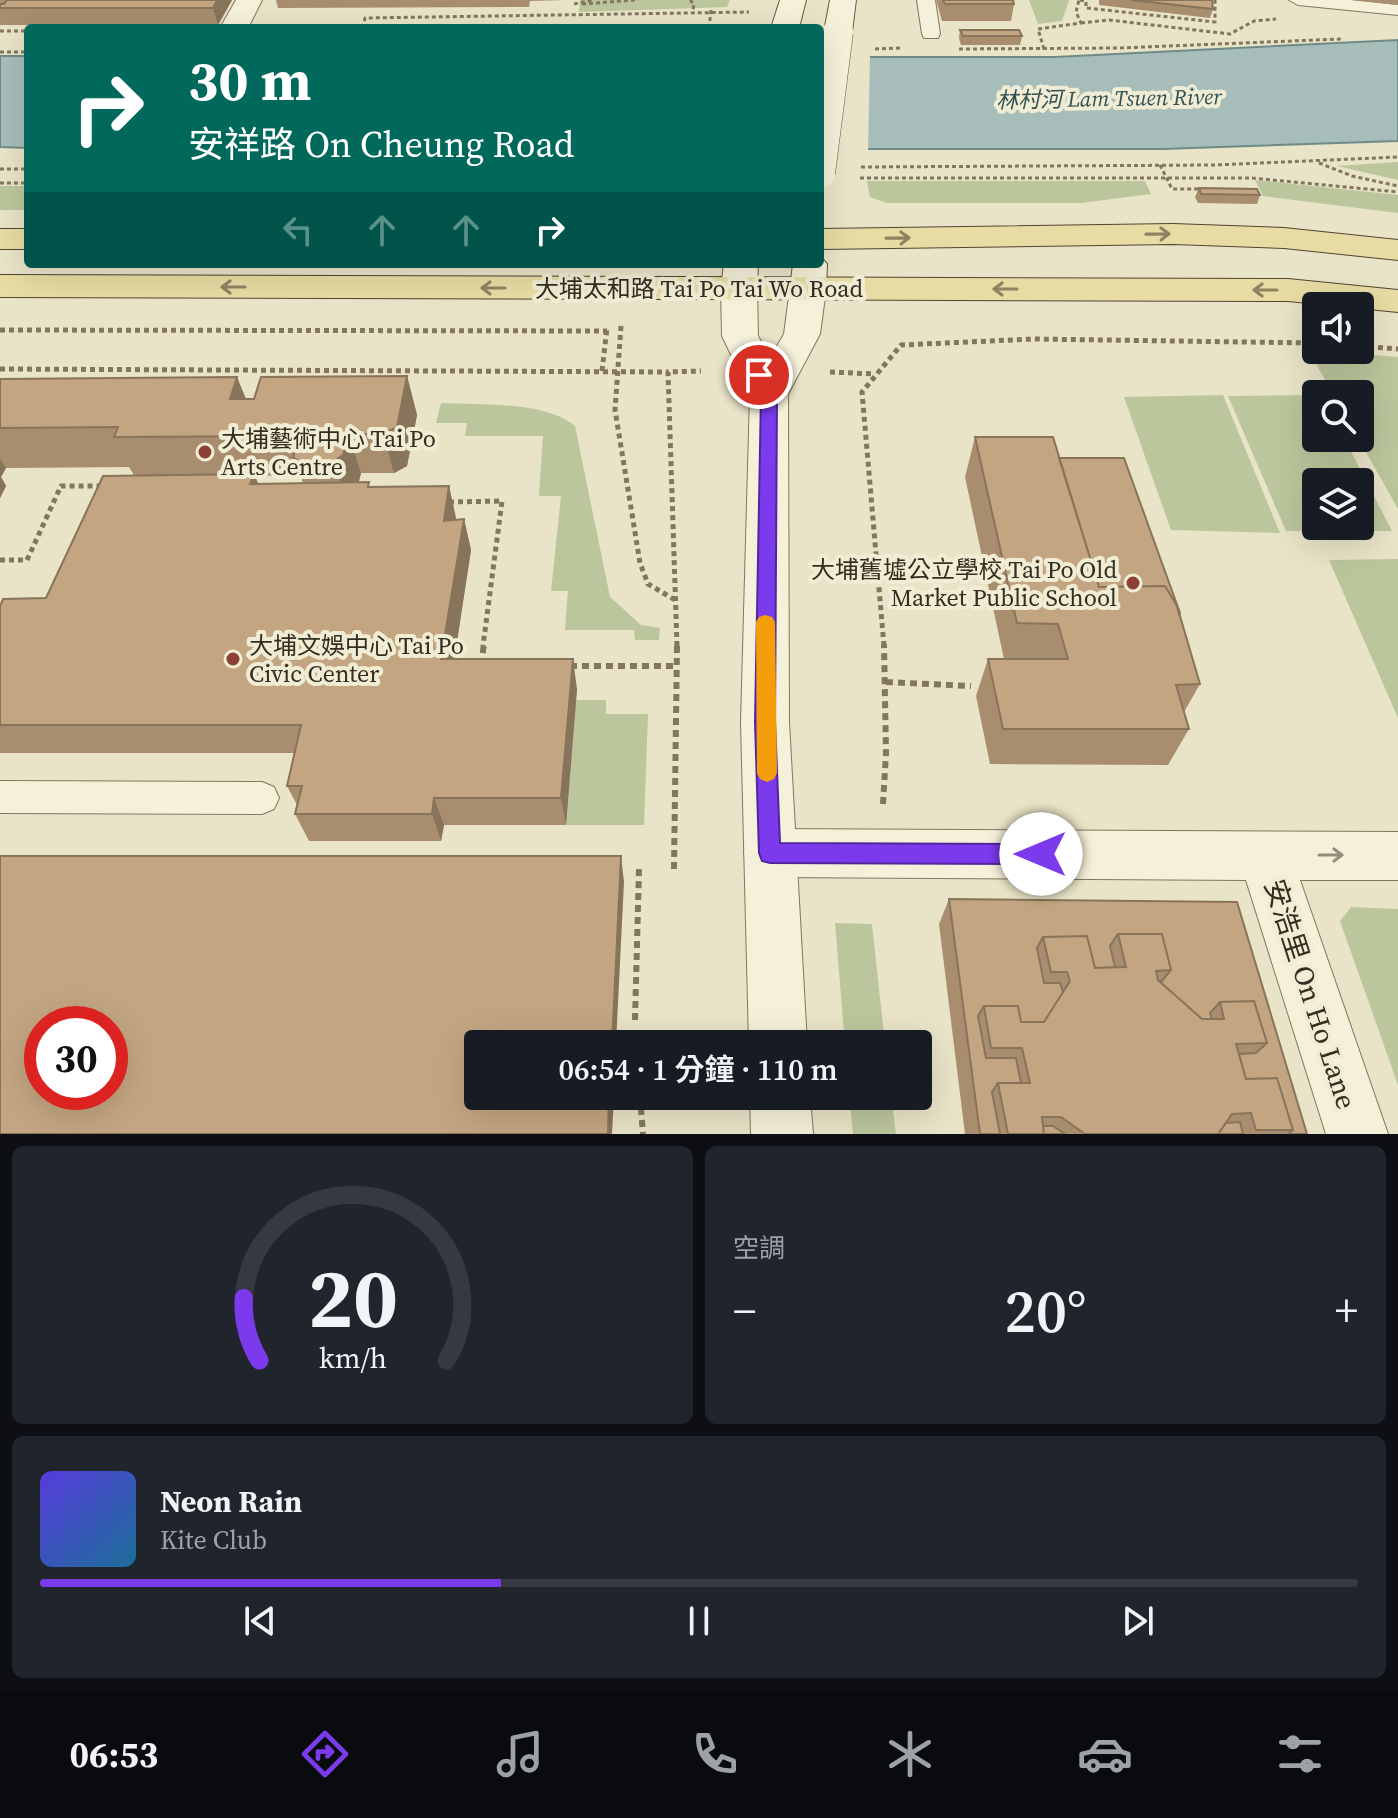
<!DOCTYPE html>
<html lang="zh-TW">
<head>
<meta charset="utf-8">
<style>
  :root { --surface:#171b24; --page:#20242c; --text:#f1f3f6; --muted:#9ea1a6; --line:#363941; --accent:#7c3aed }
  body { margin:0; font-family:"Source Serif 4","Noto Sans TC",serif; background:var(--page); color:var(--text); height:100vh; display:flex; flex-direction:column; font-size:30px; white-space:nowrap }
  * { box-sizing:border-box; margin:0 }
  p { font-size:26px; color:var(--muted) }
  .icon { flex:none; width:44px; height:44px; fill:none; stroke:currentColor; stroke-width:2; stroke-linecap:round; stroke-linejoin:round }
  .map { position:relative; height:1134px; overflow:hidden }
  .panel { display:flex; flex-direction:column; gap:12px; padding:12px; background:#0d0f14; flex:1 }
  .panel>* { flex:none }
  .hud { position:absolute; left:24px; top:24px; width:800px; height:244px; border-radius:8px; box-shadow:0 8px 32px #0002; background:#00695c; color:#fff; overflow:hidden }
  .controls { position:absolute; left:1302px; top:292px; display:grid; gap:16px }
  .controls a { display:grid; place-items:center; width:72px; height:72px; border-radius:8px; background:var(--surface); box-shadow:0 8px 32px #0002; font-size:40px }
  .speed { position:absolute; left:24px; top:1006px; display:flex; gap:16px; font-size:40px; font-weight:700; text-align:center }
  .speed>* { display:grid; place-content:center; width:104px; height:104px; border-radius:50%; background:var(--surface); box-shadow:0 8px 32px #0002; line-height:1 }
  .speed .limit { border:12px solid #d22; background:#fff; color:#111 }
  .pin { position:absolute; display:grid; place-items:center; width:68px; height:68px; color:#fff; margin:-34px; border:4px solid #fff; border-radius:50%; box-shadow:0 2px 8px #0007 }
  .me { position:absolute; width:88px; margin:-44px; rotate:270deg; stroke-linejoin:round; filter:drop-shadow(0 0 6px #0008) }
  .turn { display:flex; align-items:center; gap:28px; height:168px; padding:0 32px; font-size:36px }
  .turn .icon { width:104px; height:104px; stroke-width:2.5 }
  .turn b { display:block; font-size:56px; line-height:68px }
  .lanes { display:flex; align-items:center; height:76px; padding:0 32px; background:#0003; justify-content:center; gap:40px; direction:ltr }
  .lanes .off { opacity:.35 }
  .big { font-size:60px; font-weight:600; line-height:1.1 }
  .panel .card { flex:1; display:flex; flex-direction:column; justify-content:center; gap:12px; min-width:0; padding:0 28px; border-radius:12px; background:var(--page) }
  .panel .dial { align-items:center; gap:0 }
  .dial svg { height:208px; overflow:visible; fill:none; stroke:var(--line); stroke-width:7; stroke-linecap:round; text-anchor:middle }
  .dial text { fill:var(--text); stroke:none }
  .song { display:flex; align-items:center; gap:24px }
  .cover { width:96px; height:96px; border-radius:12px; background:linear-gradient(135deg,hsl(250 70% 55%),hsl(200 70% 35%)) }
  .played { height:8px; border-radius:4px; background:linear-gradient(90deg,var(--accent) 35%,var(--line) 35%) }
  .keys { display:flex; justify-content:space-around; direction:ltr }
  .heat { display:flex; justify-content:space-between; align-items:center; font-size:44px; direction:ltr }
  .panel .tiles { flex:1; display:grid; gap:12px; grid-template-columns:1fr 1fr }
  .card:last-child { grid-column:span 2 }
  .trip { position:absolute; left:464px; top:1030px; width:468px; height:80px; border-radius:8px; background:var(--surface); box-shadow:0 8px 32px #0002; font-weight:600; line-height:80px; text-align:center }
  .dock { display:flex; height:128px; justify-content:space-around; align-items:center; background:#090b0e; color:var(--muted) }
  .dock .icon { width:56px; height:56px }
  .dock .on { color:var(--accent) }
  .dock b { font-size:36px; color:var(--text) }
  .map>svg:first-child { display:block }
  .green { fill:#bcc69c; fill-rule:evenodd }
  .water { fill:#a7bdba; stroke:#6f8b87; stroke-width:2 }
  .pier { fill:#e9e3c7 }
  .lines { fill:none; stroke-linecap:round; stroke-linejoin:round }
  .service-casing { stroke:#83765e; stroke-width:2 }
  .pedestrian-casing { stroke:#83765e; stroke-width:2 }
  .minor-casing { stroke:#83765e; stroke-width:2 }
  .tertiary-casing { stroke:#83765e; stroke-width:2 }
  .secondary-casing { stroke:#655741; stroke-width:2 }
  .primary-casing { stroke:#514432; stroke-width:2 }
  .path-far2 { stroke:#83765e; stroke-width:3; stroke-dasharray:4 3; stroke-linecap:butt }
  .path-far1 { stroke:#83765e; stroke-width:5; stroke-dasharray:5 4; stroke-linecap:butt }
  .path { stroke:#83765e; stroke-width:6; stroke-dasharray:7 5; stroke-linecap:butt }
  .service { fill:#f5f0d9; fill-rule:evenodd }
  .pedestrian { fill:#f5f0d9; fill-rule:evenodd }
  .minor { fill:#f5f0d9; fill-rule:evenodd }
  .tertiary { fill:#f5f0d9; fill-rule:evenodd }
  .secondary { fill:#f5f0d9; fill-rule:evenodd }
  .primary { fill:#e8dba3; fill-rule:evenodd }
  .secondary-bridge-casing { stroke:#655741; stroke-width:31; stroke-linecap:butt }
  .secondary-bridge { stroke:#f5f0d9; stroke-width:30 }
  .wall { fill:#a88e6f; fill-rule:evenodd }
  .shaded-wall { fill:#88745a }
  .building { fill:#c3a581; stroke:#88745a; stroke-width:2; fill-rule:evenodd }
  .oneway { stroke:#8e8462 }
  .oneway2 { stroke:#958e7c }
  .route { fill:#7c3aed; stroke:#51269a; stroke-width:2 }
  .slow { fill:#f59e0b }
  .poi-dot { fill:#8b3f35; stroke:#f1edd5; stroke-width:3 }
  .labels { text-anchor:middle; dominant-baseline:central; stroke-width:8; stroke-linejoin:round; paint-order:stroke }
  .far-water-label { font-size:22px; font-style:italic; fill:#315153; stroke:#f1edd5 }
  .street-label { font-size:24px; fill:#352d20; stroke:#f1edd5 }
  .poi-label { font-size:24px; fill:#352d20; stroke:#f1edd5; text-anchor:start }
  .near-street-label { font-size:28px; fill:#352d20; stroke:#f1edd5 }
</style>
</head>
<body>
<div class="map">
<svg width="1398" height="1134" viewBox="0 0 1398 1134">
  <rect width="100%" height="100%" fill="#e9e3c7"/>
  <path class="green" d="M580,0h150l-3,7 -148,5z
    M1029,0h40l-7,21 -24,3z
    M1398,162v18l-61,-14z
    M1255,180l143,15v18l-135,-17z
    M867,181h278l6,13 -70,9h-194l-17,-6z
    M0,186h28v24h-28z
    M1308,350l90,7v152l-40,-71 2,-44h-27z
    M1223,395l57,138 -109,-3 -47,-133z
    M1316,395v43h28l48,93h-106l-58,-135zM1316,482h44v44h-44z
    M441,403c38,2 104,-2 134,23l35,171 31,28 19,3 -1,12h-24l-1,-10h-69l3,-39h-17l10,-95h-22l4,-60h-78l2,-13h-31z
    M1398,559v159l-69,-158z
    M576,700h30v14h42l-4,111h-78z
    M1351,907l47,2v176l-58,-164z
    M835,923l37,1 13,120h-40z
    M849,1096h42l5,38h-43z"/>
  <path class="water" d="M1398,40v101l-235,8h-343v-92h235z
    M0,56h28v92l-28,-1z"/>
  <path class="pier" d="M820,53h50l-2,100h-48z"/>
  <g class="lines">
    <defs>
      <path id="service" d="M917,0h18l5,34 -2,4h-14l-2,-4z
        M1289,0h63l46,5v10l-100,-10z
        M0,781l262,1 12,5 5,11 -5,11 -12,5 -262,-1z"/>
      <path id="pedestrian" d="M236,0h26l-14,28h-28z"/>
      <path id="minor" d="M770,829l628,3v48h-98l88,254h-62l-80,-254 -476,-3 -19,-7 -7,-17 7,-17z"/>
      <path id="tertiary" d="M739,277l12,3 6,8 1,48 12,22 14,-24 6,-45 6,-8 12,-3 12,3 6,8 -6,45 -32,60 1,328 18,322h-58l-8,-322 9,-328 -28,-58 -1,-48 6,-8z
        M750,1096h60l3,38h-62z"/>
      <path id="secondary" d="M780,0h26l-7,28h-28z
        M830,0h26l-4,32 -4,6h-20l-4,-6z
        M820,256l7,8 -1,25 -6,8 -12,3 -12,-3 -6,-8 3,-25h27z
        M724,264h34l-1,24 -6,8 -12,3 -12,-3 -6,-8z"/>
      <path id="primary" d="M1173,224l111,4 114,12v20l-114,-12 -111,-4 -353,5v-20z
        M0,229h28v20h-28z
        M0,275l1288,4 110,11v22l-110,-11 -1288,-4z"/>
    </defs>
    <use href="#service" class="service-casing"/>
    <use href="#pedestrian" class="pedestrian-casing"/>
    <use href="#minor" class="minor-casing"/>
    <use href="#tertiary" class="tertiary-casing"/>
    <use href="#secondary" class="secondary-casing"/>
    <use href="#primary" class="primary-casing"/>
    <path class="path-far2" d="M690,0l4,4 -1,7
      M1080,0l6,1v7l129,14v-22
      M574,4l18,-4
      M582,4l53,-4
      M1081,23l28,-3 121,14 24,-13 22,-2
      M363,28l2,-10 384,-6
      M709,28l2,-18
      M0,31h28
      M875,49l26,-1
      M959,49l160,-1 222,-9
      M1044,49l-6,-20 43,-6 -5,-11 3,-12
      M0,52h28
      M1319,163l33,13 46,10
      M1160,165l12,24h31
      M861,167l354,-2 183,-8
      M0,169h28
      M860,178h392l146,14
      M0,183h28"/>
    <path class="path-far1" d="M621,326l-6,84 25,153 8,21 29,17
      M0,330l607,1
      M1360,346l38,3
      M0,369l668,3
      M602,371l5,-43
      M830,372l45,2
      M449,502l53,-1 -19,145
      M0,560h27l34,-74h43
      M677,646l-9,-274 33,-1
      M884,646l-22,-254 39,-47 133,-6 282,4"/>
    <path class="path" d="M481,665l3,-21
      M570,666h107
      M886,682l85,4
      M883,804l3,-51 -2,-109
      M674,869l3,-225
      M635,1020l4,-151
      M640,1096l3,38"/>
    <use href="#service" class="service"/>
    <use href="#pedestrian" class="pedestrian"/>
    <use href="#minor" class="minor"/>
    <use href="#tertiary" class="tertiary"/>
    <use href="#secondary" class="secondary"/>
    <use href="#primary" class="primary"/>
    <defs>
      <path id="secondary-bridge" d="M820,173l18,-141"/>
    </defs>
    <use href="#secondary-bridge" class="secondary-bridge-casing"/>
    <use href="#secondary-bridge" class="secondary-bridge"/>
  </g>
  <path class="wall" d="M0,0h232l-14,25h-218z
    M276,0h290l-36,1 -1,6 -251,1z
    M936,0h77l1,4 -3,17h-69z
    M1099,0h113l1,9 -3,9 -111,-13z
    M1350,0h48v5z
    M960,30l62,6 -2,9h-59l-2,-7z
    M1199,188l61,7 -3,9 -59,-1 -3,-6z
    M407,376l10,39 -10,51 -13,7h-33l-2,9 12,5 78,-1 7,34 8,-1 7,31 -17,109 123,30 -11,136h-122l-3,16h-132l-14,-27 2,-9 -10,-19 7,-33h-294v-147l46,-8 88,-123 -5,-8 -123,1 -5,9 5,9 -6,12v-119l254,20zM300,475l3,8h-45l-3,-7z
    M975,437l84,21 121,156 20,70 -16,28 5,17 -21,36 -178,-1 -14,-68 12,-37h16l-39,-182z
    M949,899l288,3 70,232h-342l-26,-210z"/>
  <path class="shaded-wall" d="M217,0h15l-14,25 -5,-17z
    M407,376l10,39 -10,51 -13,7 -11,-39z
    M237,377l16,39 -23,-17z
    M348,434l13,39 -6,22 -9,6 -13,-39z
    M0,459l6,9 -5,9 5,9 -6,12z
    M254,474l13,31 -17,-21z
    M449,486l7,32 -5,34 -7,-31z
    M464,519l7,31 -21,138 -9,-29z
    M573,659l4,30 -11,136 -5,-27z
    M434,798l10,27 -3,16 -9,-27z
    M621,856l3,26 -8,162h-4z
    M609,1096h5l-2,38h-4z"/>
  <path class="building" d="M7,0h210l-4,8h-213v-4h4z
    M943,0h70l1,4h-69z
    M1131,0h81l1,9z
    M960,30h59l3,6h-59z
    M1199,188l58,1 3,6 -59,-1z
    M407,376l-10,51 -14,7h-35l-5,21 -10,7h-33l-7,-5 7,-21 -186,1 4,-10 -118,1v-49l237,-2 -7,22h24l7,-22z
    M975,437h78l46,150 66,-1 12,20 23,78 -24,1 13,44h-186l-15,-70h80l-10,-35 -41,-1z
    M1059,458h65l56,155 -1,1 -2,-8 -12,-20 -66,1z
    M254,474l-4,10 119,-2 -1,5 81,-1 -5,35 20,-2 -23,140h132l-12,139h-127l-2,16h-137l7,-28h-15l14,-61h-301v-119l3,-7 43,-1 57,-122z
    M0,856h621l-9,188h-134v52h131l-1,38h-608zM42,1024h68v68h-68z
    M949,899l288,3 70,232h-19l5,-4 -16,-52 -31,1 -7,-25 17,-1 11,-10 -13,-42 -34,1 -10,11 2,6h-10l-43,-38h3l9,-11 -9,-36h-44l-8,12 5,21 -20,1 -8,-32 -44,1 -6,11 7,35h16l3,9 -19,30h-23l-3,-16h-34l-6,10 8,42h30l5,25h-23l-6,9 8,42h-20z
    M1118,934h44l9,36 -15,1 2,9 44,39h22l-4,-17 34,-1 13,42 -31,1 10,35 31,-1 16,52h-37l-5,-17 -19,1 -14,20h-133l-24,-17h-19l2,17h-36l-10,-51h32l-8,-35h-31l-7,-42h34l3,16h23l26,-41 -3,-9h-16l-8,-35 44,-1 8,32 31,-1z
    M1240,1122l3,12h-25l8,-11z
    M1043,1126h10l12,8h-21z"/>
  <defs><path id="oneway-shaft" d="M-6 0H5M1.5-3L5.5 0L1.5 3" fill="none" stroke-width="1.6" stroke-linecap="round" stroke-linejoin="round" transform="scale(2)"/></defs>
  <g class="oneway">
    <use href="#oneway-shaft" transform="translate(1158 234) rotate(-1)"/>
    <use href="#oneway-shaft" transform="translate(898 238) rotate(-1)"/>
    <use href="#oneway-shaft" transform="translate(233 287) rotate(-180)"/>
    <use href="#oneway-shaft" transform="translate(493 288) rotate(-180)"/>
    <use href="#oneway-shaft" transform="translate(1005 289) rotate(-180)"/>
    <use href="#oneway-shaft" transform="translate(1265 290) rotate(-180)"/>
  </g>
  <use class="oneway2" href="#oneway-shaft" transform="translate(1331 855)"/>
  <path class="route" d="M759,369l6,2 12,23 -2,328 5,121 261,1 8,3 3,7 -3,7 -8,3 -271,-1 -8,-2 -3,-8 -4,-131 6,-328 -10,-19z"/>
  <path class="slow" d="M765,615l7,2 3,5 2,151 -3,6 -7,3 -7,-3 -3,-6 -1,-151 3,-5z"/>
  <g class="poi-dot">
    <circle cx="205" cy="452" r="8"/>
    <circle cx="1133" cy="583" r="8"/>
    <circle cx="233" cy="659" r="8"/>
  </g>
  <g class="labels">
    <g class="far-water-label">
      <text transform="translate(1109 98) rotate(-1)">林村河 Lam Tsuen River</text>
    </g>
    <g class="street-label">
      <text x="699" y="288">大埔太和路 Tai Po Tai Wo Road</text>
    </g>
    <g class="poi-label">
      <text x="221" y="438">大埔藝術中心 Tai Po<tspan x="221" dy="28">Arts Centre</tspan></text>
      <text x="1117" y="569" text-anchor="end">大埔舊墟公立學校 Tai Po Old<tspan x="1117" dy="28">Market Public School</tspan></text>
      <text x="249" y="645">大埔文娛中心 Tai Po<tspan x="249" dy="28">Civic Center</tspan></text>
    </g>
    <g class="near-street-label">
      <text transform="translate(1311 994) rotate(72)">安浩里 On Ho Lane</text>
    </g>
  </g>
</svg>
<div class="controls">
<a><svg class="icon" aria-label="sound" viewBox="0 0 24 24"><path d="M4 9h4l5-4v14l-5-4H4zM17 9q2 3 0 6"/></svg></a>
<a><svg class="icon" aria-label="search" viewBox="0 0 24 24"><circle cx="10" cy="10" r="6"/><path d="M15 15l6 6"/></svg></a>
<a><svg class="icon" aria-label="layers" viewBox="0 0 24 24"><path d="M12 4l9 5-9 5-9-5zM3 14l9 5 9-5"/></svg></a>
</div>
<div class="speed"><div class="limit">30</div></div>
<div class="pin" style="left:759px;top:375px;background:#d93025"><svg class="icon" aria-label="arrive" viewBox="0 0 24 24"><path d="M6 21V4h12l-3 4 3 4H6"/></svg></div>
<svg class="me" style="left:1041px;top:854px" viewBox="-20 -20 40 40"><circle r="19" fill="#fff"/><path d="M0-13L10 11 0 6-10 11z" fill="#7c3aed"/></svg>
<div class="trip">06:54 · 1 分鐘 · 110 m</div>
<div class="hud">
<div class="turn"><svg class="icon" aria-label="right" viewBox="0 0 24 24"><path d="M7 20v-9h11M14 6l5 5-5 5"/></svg><div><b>30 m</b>安祥路 On Cheung Road</div></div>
<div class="lanes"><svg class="icon off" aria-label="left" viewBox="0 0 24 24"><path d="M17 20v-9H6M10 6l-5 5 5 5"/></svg><svg class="icon off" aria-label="ahead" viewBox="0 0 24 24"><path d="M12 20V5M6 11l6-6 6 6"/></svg><svg class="icon off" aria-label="ahead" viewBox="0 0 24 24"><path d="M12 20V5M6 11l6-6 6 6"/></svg><svg class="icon" aria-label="right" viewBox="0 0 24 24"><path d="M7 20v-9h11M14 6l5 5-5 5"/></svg></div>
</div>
</div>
<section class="panel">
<div class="tiles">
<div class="card dial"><svg viewBox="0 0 100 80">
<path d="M14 69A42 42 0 1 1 86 69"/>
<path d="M14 69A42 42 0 0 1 8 45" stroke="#7c3aed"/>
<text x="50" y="56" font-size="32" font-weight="700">20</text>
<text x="50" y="72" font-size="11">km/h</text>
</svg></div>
<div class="card"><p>空調</p>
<div class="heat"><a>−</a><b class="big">20°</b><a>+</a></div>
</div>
<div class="card">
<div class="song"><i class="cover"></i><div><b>Neon Rain</b><p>Kite Club</p></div></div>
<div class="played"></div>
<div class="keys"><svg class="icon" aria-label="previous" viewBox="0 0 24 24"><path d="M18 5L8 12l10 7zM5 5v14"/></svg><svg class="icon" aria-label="pause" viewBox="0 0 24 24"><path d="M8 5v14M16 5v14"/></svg><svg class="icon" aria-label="next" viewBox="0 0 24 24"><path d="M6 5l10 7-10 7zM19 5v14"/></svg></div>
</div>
</div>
</section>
<nav class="dock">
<b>06:53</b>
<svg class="icon on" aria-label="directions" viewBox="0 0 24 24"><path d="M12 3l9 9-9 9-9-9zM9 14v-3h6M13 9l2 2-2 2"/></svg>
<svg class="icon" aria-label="music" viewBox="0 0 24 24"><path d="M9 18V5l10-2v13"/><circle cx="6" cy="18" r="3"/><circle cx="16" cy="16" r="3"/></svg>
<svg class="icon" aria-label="phone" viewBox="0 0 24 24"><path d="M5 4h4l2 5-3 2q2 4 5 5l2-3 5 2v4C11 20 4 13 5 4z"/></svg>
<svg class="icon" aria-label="climate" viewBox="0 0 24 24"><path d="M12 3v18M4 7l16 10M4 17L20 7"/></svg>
<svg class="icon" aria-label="car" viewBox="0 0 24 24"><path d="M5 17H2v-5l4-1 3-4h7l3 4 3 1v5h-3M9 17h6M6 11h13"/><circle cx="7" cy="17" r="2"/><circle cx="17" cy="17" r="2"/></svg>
<svg class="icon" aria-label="filters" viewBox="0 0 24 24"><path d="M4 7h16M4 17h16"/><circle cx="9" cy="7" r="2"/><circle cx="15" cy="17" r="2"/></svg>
</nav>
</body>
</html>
